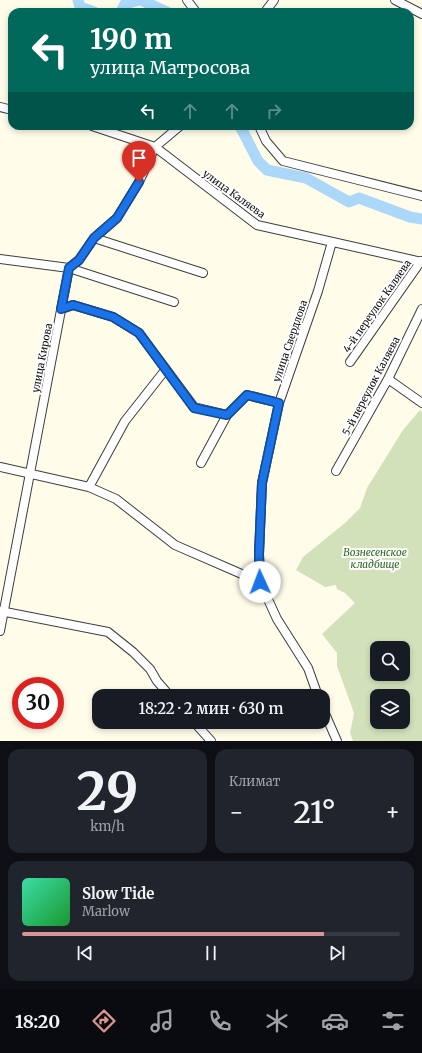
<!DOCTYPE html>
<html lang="ru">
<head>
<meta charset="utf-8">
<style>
  :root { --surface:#171b24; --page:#20242c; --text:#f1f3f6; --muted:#9ea1a6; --line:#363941; --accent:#dc9394 }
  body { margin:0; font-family:Merriweather,serif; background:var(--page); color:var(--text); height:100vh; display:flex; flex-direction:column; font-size:15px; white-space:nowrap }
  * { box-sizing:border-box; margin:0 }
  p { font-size:13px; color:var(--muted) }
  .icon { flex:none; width:22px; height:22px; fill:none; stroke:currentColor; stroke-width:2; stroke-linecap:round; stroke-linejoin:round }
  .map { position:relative; height:741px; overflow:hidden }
  .side { display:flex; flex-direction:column; gap:8px; padding:8px; background:#0d0f14; flex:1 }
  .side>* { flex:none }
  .banner { position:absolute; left:8px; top:8px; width:406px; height:122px; border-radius:12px; box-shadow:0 2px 6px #0003; background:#00695c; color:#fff; overflow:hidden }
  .buttons { position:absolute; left:370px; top:641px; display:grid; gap:8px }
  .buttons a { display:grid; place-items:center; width:40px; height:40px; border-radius:8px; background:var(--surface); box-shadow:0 2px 6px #0003; font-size:20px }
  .speed { position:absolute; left:12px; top:677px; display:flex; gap:8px; font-size:20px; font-weight:700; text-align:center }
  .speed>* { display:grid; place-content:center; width:52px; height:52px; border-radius:50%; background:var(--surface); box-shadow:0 2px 6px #0003; line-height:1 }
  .speed .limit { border:6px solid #d22; background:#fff; color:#111 }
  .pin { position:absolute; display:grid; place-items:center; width:34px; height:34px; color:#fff; margin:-41px -17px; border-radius:50% 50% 50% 0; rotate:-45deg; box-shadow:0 0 4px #0007 }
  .pin .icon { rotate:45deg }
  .me { position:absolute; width:44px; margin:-22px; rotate:358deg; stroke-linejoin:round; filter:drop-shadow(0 0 3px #0008) }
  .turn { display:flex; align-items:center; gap:14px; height:84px; padding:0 16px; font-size:18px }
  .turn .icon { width:52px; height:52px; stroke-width:2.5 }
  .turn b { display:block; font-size:28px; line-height:34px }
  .lanes { display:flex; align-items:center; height:38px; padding:0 16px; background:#0003; justify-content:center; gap:20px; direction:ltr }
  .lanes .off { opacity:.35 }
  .big { font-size:30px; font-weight:600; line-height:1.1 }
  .side .card { flex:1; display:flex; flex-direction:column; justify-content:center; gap:6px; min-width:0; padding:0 14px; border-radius:12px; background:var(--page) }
  .side .dial { align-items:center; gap:0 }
  .dial b { font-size:52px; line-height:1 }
  .song { display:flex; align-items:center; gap:12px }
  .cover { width:48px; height:48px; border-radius:6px; background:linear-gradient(135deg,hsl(160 70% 55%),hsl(130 70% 35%)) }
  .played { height:4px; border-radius:2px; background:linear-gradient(90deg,var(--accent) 80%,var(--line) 80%) }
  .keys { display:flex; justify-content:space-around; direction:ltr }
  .heat { display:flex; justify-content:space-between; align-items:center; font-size:22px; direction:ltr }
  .side .tiles { flex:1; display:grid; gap:8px; grid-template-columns:1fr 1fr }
  .card:last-child { grid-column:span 2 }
  .trip { position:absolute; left:92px; top:689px; width:238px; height:40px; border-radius:12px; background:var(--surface); box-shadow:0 2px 6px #0003; font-weight:600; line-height:40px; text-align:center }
  .tabs { display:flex; height:64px; justify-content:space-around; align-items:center; background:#090b0e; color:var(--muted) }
  .tabs .icon { width:28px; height:28px }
  .tabs .current { color:var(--accent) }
  .tabs b { font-size:18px; color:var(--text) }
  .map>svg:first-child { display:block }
  .cemetery { fill:#d3e1bb; fill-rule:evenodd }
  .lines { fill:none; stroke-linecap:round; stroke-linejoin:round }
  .river { stroke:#abd8f9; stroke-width:11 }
  .minor-casing { stroke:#3e3e3e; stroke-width:10 }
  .minor { stroke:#fff; stroke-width:8 }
  .route-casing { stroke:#114b97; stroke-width:10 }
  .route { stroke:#1a73e8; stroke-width:7 }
  .labels { text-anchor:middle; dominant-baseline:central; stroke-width:4; stroke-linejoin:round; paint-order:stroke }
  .street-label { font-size:10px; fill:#0b0b0b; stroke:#fff }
  .park-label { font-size:10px; font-style:italic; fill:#256619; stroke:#fff }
</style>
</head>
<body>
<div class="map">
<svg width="422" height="741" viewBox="0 0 422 741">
  <rect width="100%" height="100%" fill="#fffcea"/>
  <path class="cemetery" d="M420,410l2,2v329h-69l-3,-8 4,-20 -17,-47v-13l-15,-19 33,-31 -10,-10 -8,-4 -1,-4 -11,2 -29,-17 7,-13 42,-34 15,-15 7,-20 36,-58zM377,648h26v26h-26zM377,696h26v26h-26z"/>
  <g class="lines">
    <path class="river" d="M78,0l2,7 14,5
      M141,0l26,12
      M121,12l4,-8 14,-4
      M240,126l18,35 9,9 39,8 43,24 10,-4 51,19 12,2"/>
    <defs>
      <path id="minor" d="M187,0l9,12
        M395,0l27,14
        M265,12l9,-12
        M0,107l12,3
        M92,126l63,21 102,78 165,37
        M259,126l7,15 17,20 139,35
        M94,238l109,35
        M0,259l69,9 105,34
        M61,309l12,-4 40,12 26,16 55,74 33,8 20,-20 32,8
        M350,362l71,-101
        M388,379l34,24
        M201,463l26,-48
        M0,467l89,20 27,12 59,46 85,37
        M336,471l52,-92 34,-70
        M89,487l36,-66 41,-52
        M0,611l108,21 25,20 17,17 7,12 13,15
        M0,631l69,-363 10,-8 15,-22 23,-20 22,-36 16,-35 25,-21
        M318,696l-10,-28 -31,-49 -17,-37 -1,-28 3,-71 17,-80 39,-112 14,-49
        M323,709l14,32
        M194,722l17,19"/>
    </defs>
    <use href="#minor" class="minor-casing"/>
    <use href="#minor" class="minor"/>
  </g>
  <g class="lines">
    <defs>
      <path id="route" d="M139,182l-22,36 -23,20 -15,22 -10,8 -8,41 12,-4 40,12 26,16 55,75 33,7 20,-20 32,8 -17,80 -3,71 1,28"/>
    </defs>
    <use href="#route" class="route-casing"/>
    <use href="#route" class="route"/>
  </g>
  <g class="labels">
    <g class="street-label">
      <text transform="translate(234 194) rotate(36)">улица Каляева</text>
      <text transform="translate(377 306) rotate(-55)">4-й переулок Каляева</text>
      <text transform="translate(290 341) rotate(-71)">улица Свердлова</text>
      <text transform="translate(42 358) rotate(-79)">улица Кирова</text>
      <text transform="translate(371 386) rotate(-62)">5-й переулок Каляева</text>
    </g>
    <g class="park-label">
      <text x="375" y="552">Вознесенское<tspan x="375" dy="12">кладбище</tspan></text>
    </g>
  </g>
</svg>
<div class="buttons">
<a><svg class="icon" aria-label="search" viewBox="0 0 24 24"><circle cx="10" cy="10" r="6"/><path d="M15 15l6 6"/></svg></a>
<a><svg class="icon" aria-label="layers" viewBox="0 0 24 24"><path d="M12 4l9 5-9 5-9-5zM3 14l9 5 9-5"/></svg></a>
</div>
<div class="speed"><div class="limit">30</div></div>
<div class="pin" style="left:139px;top:182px;background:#d93025"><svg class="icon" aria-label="arrive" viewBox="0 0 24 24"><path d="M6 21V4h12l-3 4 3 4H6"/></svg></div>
<svg class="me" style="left:260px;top:582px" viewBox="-20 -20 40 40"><circle r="19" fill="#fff"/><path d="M0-13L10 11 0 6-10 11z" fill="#1a73e8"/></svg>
<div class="trip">18:22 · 2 мин · 630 m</div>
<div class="banner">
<div class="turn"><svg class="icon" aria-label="left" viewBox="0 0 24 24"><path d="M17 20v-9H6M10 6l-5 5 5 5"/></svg><div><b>190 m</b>улица Матросова</div></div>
<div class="lanes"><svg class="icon" aria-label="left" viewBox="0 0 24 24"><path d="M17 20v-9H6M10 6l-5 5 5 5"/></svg><svg class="icon off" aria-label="ahead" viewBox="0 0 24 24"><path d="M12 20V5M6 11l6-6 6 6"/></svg><svg class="icon off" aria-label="ahead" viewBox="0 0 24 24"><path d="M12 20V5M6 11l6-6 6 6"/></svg><svg class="icon off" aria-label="right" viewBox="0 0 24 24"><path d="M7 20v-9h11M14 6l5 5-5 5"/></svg></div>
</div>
</div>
<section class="side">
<div class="tiles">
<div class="card dial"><b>29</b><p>km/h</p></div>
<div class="card"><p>Климат</p>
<div class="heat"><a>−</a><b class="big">21°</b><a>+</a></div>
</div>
<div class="card">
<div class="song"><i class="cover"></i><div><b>Slow Tide</b><p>Marlow</p></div></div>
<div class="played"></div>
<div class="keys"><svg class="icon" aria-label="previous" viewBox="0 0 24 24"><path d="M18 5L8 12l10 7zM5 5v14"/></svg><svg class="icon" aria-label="pause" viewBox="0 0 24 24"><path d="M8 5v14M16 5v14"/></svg><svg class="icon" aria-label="next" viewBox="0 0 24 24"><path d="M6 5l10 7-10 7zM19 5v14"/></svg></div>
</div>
</div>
</section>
<nav class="tabs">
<b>18:20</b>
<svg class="icon current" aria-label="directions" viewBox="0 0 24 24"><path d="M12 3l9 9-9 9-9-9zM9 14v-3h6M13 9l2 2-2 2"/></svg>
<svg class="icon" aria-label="music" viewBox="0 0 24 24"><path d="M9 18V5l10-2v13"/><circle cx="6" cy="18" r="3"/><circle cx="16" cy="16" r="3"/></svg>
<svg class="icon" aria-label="phone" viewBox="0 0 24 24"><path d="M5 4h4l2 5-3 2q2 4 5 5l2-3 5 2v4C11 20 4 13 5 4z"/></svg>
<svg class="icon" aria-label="climate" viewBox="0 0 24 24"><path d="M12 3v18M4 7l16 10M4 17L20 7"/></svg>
<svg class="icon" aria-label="car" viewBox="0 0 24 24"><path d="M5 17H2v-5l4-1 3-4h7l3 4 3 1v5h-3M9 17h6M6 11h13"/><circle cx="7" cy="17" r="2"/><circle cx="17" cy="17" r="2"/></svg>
<svg class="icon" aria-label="filters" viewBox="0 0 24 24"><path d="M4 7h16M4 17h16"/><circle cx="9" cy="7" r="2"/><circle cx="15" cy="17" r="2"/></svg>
</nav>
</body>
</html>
